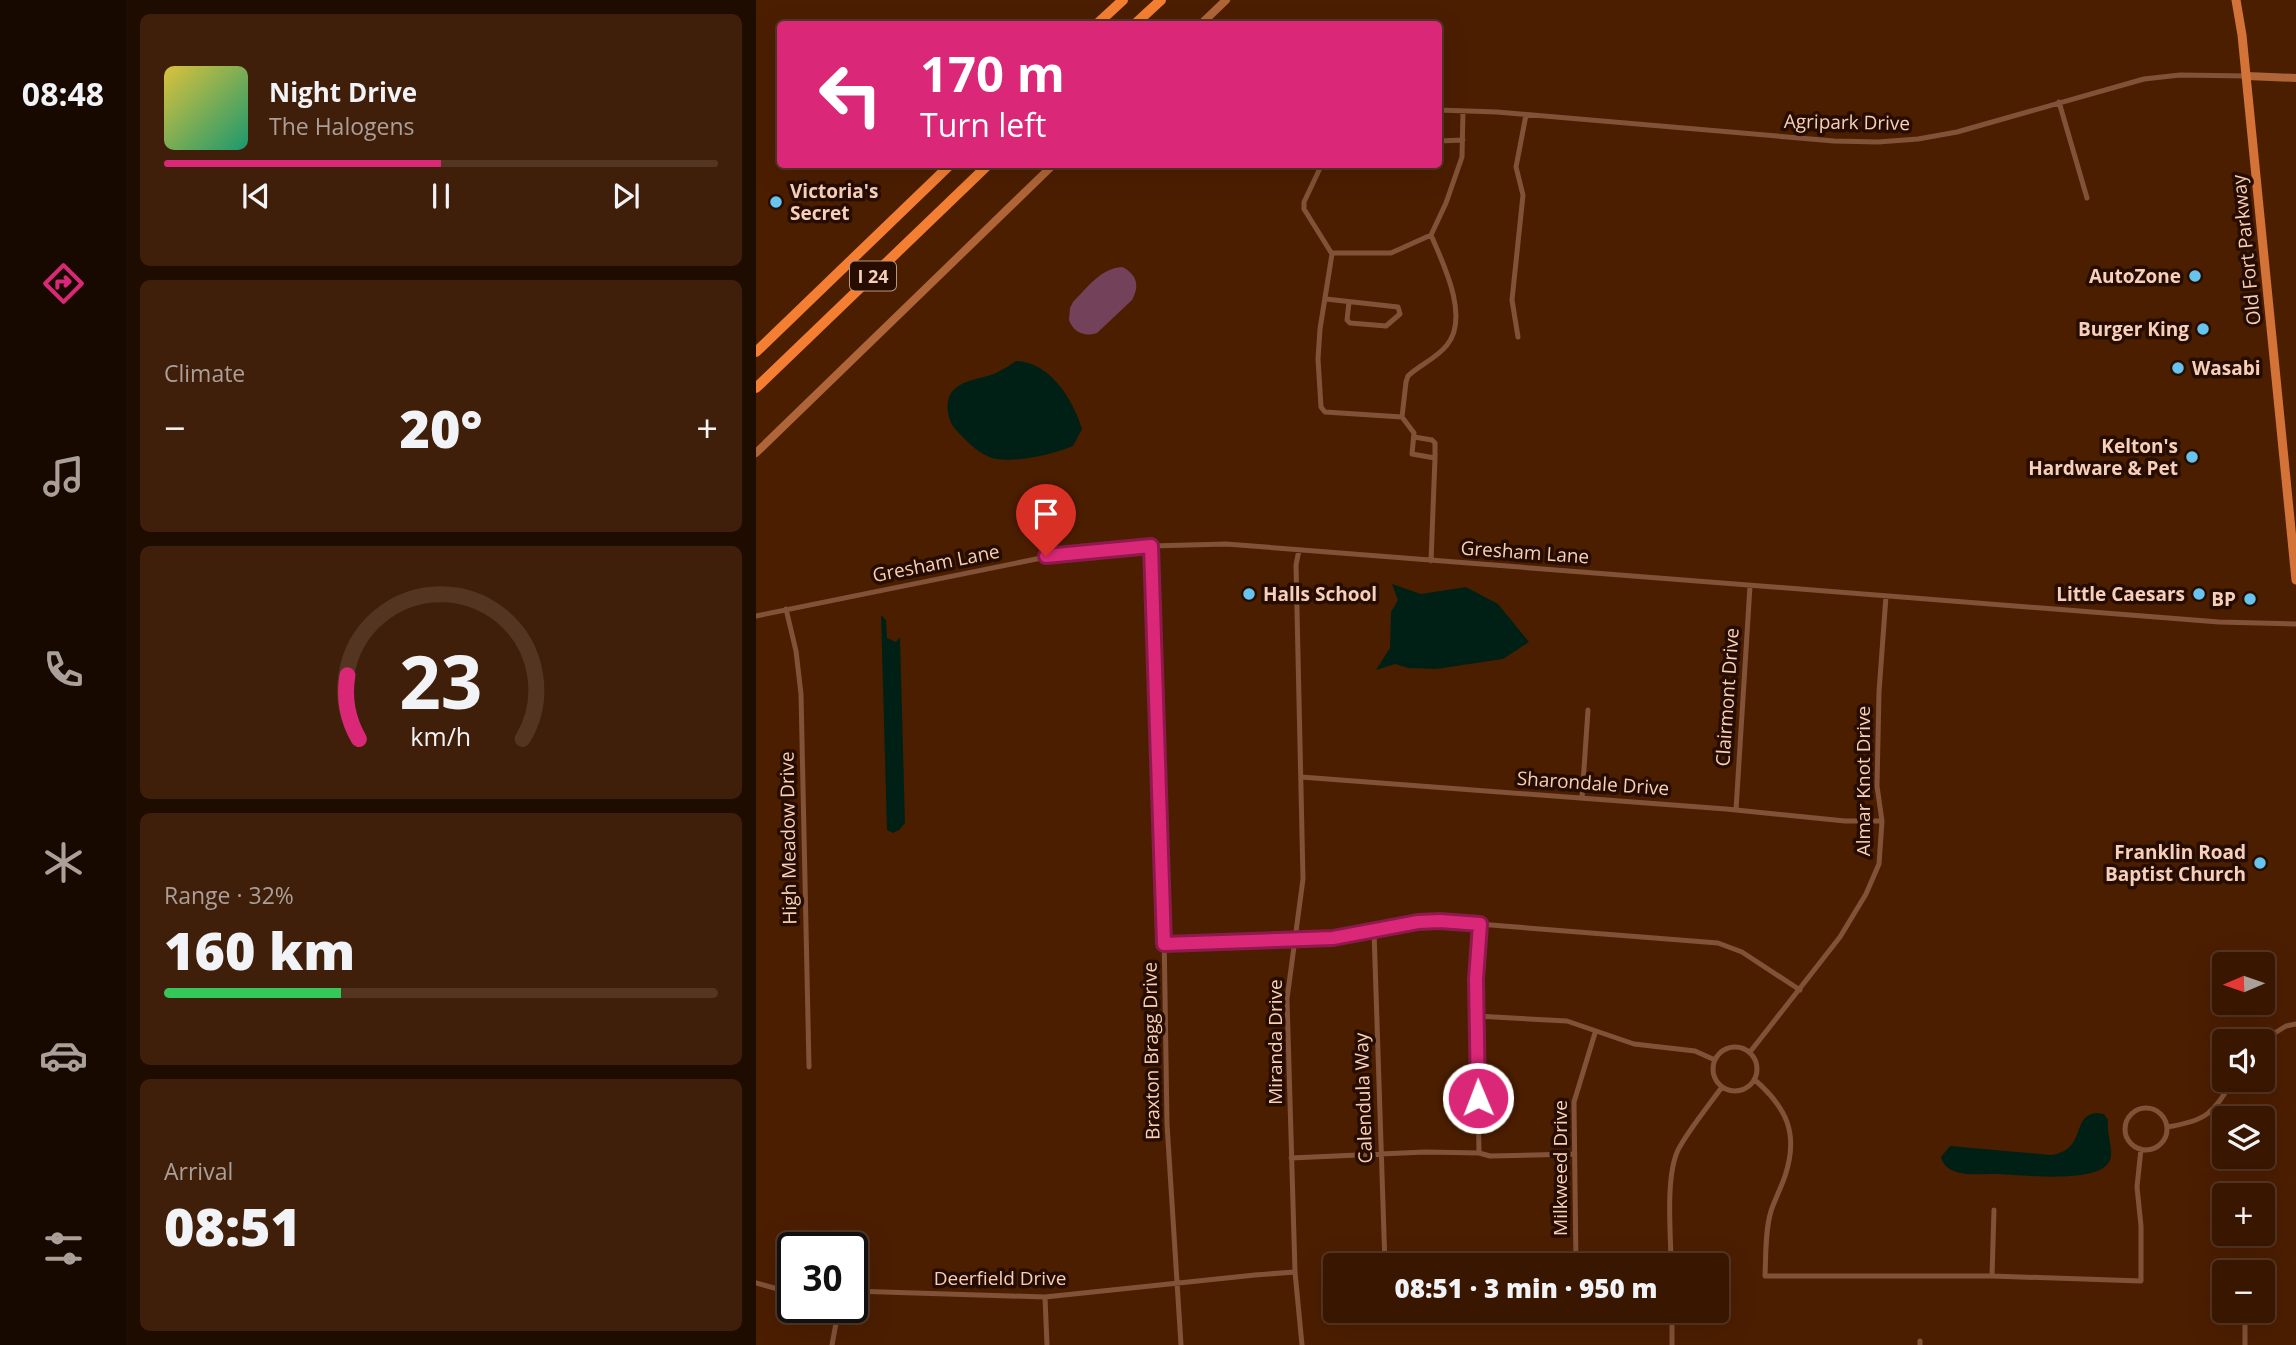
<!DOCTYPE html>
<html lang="en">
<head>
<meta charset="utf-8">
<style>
  :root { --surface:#391600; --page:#401f0a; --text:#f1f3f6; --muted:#ab9f99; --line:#533522; --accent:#db2777 }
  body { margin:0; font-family:"Open Sans",sans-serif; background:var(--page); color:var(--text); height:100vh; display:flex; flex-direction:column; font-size:26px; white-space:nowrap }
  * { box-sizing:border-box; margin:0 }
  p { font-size:23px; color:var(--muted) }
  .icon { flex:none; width:38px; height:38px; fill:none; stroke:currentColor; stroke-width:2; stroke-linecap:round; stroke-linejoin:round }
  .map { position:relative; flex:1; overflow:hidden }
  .sheet { display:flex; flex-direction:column; gap:14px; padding:14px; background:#1f0c00; width:630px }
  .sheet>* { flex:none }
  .top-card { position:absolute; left:21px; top:21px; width:665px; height:147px; border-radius:7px; box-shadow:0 7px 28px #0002,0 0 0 2px var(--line); background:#db2777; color:#fff; overflow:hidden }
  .needle { width:46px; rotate:268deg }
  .controls { position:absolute; left:1456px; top:952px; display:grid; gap:14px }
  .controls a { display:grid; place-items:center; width:63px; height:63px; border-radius:7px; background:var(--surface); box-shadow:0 7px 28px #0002,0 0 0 2px var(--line); font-size:35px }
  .speed { position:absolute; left:21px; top:1232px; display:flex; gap:14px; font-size:35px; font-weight:700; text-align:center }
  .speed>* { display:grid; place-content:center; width:91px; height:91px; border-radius:50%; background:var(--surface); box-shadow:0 7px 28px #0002,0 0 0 2px var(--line); line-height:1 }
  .speed .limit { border:4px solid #111; border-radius:10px; background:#fff; color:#111 }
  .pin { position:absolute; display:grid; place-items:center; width:60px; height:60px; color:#fff; margin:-72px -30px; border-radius:50% 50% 50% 0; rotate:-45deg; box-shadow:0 0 7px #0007 }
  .pin .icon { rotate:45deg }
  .me { position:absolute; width:77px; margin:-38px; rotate:359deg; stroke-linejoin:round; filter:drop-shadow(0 0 5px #0008) }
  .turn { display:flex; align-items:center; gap:24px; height:147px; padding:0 28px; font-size:32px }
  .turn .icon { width:91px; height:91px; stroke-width:2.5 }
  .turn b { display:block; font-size:49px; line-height:60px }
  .big { font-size:52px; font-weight:800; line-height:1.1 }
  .sheet .tile { flex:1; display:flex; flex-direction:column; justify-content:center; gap:10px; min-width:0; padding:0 24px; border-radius:10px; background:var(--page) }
  .sheet .dial { align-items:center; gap:0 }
  .dial svg { height:182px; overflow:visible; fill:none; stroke:var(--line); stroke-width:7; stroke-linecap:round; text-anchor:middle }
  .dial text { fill:var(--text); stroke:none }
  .song { display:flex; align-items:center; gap:21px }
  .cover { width:84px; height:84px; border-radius:10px; background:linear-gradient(135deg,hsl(50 70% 55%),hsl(160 70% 35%)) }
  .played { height:7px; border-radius:4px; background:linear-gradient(90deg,var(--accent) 50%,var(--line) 50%) }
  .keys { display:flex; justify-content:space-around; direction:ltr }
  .heat { display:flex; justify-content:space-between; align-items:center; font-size:38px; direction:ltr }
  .charge { height:10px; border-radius:5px; background:linear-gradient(90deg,#34c759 32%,var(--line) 0) }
  .trip { position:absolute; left:567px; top:1253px; width:406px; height:70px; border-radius:7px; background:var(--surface); box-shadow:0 7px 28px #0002,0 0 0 2px var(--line); font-weight:800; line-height:70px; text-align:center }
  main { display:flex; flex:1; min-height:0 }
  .menu { display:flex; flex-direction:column; width:126px; justify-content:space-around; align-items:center; background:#170900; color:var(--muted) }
  .menu .icon { width:49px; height:49px }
  .menu .current { color:var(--accent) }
  .menu b { font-size:32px; color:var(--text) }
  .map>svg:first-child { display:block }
  .green { fill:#74415a }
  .water { fill:#002016 }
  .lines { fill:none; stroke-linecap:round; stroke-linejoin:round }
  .street { stroke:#825238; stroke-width:5 }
  .secondary { stroke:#b06539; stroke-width:8 }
  .primary { stroke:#d47337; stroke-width:9 }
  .highway { stroke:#f47f33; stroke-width:10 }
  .route-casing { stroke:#8e194d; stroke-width:18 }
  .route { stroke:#db2777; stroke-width:12 }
  .poi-dot { fill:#66c4ef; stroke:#270d00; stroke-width:2.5 }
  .labels { text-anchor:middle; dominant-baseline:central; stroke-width:7; stroke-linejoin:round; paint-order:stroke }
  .shield { fill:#270d00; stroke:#b89684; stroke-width:2 }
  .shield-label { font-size:18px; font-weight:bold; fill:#f6d0bc }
  .street-label { font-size:19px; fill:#f6d0bc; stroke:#270d00 }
  .poi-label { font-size:19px; font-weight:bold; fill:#f6d0bc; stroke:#270d00; text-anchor:end }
</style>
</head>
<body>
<main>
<nav class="menu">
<b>08:48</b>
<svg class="icon current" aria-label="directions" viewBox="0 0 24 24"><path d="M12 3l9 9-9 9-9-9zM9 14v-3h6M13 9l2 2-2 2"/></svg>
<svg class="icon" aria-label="music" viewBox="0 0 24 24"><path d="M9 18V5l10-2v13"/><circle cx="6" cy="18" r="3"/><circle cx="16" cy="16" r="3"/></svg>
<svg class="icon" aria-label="phone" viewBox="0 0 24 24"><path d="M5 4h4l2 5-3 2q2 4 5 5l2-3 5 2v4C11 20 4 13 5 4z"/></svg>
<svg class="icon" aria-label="climate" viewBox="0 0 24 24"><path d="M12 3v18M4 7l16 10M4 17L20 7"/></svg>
<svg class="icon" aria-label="car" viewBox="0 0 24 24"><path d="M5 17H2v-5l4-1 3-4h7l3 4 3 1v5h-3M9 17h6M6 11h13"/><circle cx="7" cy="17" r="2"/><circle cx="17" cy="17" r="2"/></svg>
<svg class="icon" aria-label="filters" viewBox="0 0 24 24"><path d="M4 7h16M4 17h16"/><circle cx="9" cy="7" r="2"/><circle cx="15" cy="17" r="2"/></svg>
</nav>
<section class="sheet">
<div class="tile">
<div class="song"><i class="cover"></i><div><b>Night Drive</b><p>The Halogens</p></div></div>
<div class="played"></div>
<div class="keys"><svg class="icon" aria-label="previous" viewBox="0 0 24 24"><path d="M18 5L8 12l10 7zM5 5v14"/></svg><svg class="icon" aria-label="pause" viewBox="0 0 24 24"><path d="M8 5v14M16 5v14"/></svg><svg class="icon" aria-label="next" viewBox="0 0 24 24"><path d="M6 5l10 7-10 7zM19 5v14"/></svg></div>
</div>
<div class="tile"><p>Climate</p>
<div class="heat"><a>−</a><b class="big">20°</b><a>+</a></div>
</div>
<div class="tile dial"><svg viewBox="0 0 100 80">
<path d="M14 69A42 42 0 1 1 86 69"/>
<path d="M14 69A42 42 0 0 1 9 41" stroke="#db2777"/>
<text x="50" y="56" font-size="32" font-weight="700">23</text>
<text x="50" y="72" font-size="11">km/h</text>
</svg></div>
<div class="tile"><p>Range · 32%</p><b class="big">160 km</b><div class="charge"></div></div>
<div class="tile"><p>Arrival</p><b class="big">08:51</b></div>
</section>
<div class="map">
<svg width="1540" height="1345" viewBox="0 0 1540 1345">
  <rect width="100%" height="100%" fill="#4c1e00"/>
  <path class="green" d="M366,267c15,7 18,19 10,33l-35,33c-12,4 -23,0 -28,-13l1,-12 3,-6c14,-14 28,-34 49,-35z"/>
  <path class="water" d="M260,361c34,1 57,38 66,68l-9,17c-19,8 -63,19 -84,11 -13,-6 -24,-17 -33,-27 -8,-8 -11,-25 -6,-35 10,-17 32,-15 48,-23 6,-3 12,-7 18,-11z
    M636,584l29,10 45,-7 32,17 31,38 -26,17 -67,10 -28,-1 -13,-4 -19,6 14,-22 1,-36 7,-12z
    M125,615l5,5 1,18 9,4 4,-5 5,186 -6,7 -6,3 -6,-3z
    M1341,1113l7,1 4,6c-2,14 7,32 1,42 -13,23 -92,12 -116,12 -17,0 -47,4 -52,-17l9,-11 101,9c37,-5 19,-40 46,-42z"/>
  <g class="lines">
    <path class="street" d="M1303,102l28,96
      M682,110l59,2 337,29 44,1 40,-3 39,-7 187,-53 36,-4 67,1
      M682,141l25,-1
      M566,164l-18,38v7l28,45 -12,75 -2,30 3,48 4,5 77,5 12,16 -2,21 23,4 -4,103
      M576,253h59l40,-18
      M570,299l72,8 2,7 -14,12 -36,-3 -3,-3 2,-18
      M762,337l-6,-37 11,-105 -7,-28 10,-52
      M646,417l4,-35 2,-6c11,-11 28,-17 39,-31 23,-28 -4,-82 -16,-110l15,-32 16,-46 1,-46
      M658,437l18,3 3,3v15
      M395,546l12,318 4,260 14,221
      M543,550l-3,15 7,314 -16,120 8,273 7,73
      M30,609l10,42 5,43 8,373
      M0,616l290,-59 105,-11 75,-2 993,78 77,2
      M545,777l425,32 119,12h37
      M826,798l6,-88
      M980,810l14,-224
      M618,931l11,334
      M408,945l169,-7 85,-16 22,-1 278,22 24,9 58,38
      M720,1016l91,5 67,23 61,7 20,9
      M1506,1041l24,-15 10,-2
      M957 1069a22 22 0 1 1 44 0a22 22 0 1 1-44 0Z
      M994,1052l90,-115 26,-43 13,-30 3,-43 -5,-35 2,-94 7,-96
      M999,1080c32,28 44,54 30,96 -4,12 -10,23 -14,35 -6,20 -5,44 -6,65h227l149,5v-55l-4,-39 4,-38
      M1369 1129a21 21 0 1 1 42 0a21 21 0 1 1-42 0Z
      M1411,1127c40,-6 46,-14 66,-47
      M723,1153l-3,-174 4,-55
      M535,1158l134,-6 54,1 11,3 84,-2
      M820,1265l-2,-163 21,-69
      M915,1265c0,-31 -6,-87 7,-115 9,-18 31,-45 44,-63
      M1236,1276l2,-66
      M0,1283l22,6h15
      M96,1291l193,6 210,-22 40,-3
      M289,1297l2,48
      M916,1311v34
      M1489,1326v19
      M1164,1341v4
      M76,1345l7,-38"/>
    <path class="secondary" d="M445,24l25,-24
      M1491,76l49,2
      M0,453l298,-289"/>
    <path class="primary" d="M1480,0l6,35 54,545"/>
    <path class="highway" d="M341,24l26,-24
      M379,24l26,-24
      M0,352l195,-188
      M0,388l233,-224"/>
  </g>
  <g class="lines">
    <defs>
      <path id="route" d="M290,556l105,-10 13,398 169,-6 85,-16 22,-1 40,3 -4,55 2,119"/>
    </defs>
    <use href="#route" class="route-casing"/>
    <use href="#route" class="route"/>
  </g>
  <g class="poi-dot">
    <circle cx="20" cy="202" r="7"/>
    <circle cx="1439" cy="276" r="7"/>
    <circle cx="1447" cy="329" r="7"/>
    <circle cx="1422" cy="368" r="7"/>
    <circle cx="1436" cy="457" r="7"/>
    <circle cx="493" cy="594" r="7"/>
    <circle cx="1443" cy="594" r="7"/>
    <circle cx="1494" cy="599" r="7"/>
    <circle cx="1504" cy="863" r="7"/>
  </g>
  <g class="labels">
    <rect class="shield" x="94" y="261.5" width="46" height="29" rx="5"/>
    <g class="shield-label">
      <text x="117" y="276">I 24</text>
    </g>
    <g class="street-label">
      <text transform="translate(1091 122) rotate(1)">Agripark Drive</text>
      <text transform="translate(1490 250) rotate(-96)">Old Fort Parkway</text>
      <text transform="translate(769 552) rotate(4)">Gresham Lane</text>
      <text transform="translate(180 563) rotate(-11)">Gresham Lane</text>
      <text transform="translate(971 697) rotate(-86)">Clairmont Drive</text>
      <text transform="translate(1107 781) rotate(-90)">Almar Knot Drive</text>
      <text transform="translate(837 783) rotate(4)">Sharondale Drive</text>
      <text transform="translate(32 838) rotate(-91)">High Meadow Drive</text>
      <text transform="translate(519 1042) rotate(-90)">Miranda Drive</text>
      <text transform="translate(395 1051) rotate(-91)">Braxton Bragg Drive</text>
      <text transform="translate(607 1098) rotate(-92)">Calendula Way</text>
      <text transform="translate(804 1168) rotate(-90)">Milkweed Drive</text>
      <text x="244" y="1278">Deerfield Drive</text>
    </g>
    <g class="poi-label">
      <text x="34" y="191" text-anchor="start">Victoria's<tspan x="34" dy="22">Secret</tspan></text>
      <text x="1425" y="276">AutoZone</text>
      <text x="1433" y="329">Burger King</text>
      <text x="1436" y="368" text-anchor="start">Wasabi</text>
      <text x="1422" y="446">Kelton's<tspan x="1422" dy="22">Hardware &amp; Pet</tspan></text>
      <text x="507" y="594" text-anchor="start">Halls School</text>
      <text x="1429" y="594">Little Caesars</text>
      <text x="1480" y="599">BP</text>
      <text x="1490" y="852">Franklin Road<tspan x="1490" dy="22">Baptist Church</tspan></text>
    </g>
  </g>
</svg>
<div class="controls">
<a><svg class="needle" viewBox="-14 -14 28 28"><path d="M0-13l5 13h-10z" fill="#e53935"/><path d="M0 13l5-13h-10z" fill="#ab9f99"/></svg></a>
<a><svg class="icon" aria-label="sound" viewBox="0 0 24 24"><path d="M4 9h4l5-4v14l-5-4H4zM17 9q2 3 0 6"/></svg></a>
<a><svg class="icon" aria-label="layers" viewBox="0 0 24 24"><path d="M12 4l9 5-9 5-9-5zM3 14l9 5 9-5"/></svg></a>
<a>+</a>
<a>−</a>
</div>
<div class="speed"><div class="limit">30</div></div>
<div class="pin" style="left:290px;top:556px;background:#d93025"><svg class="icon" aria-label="arrive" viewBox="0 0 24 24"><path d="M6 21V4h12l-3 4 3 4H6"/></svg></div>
<svg class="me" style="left:722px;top:1098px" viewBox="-20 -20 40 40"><circle r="17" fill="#db2777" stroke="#fff" stroke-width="3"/><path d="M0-11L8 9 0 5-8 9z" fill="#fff"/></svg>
<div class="trip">08:51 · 3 min · 950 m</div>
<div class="top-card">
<div class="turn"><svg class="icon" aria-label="left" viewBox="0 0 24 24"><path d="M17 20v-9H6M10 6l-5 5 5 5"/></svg><div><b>170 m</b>Turn left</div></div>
</div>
</div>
</main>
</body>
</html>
